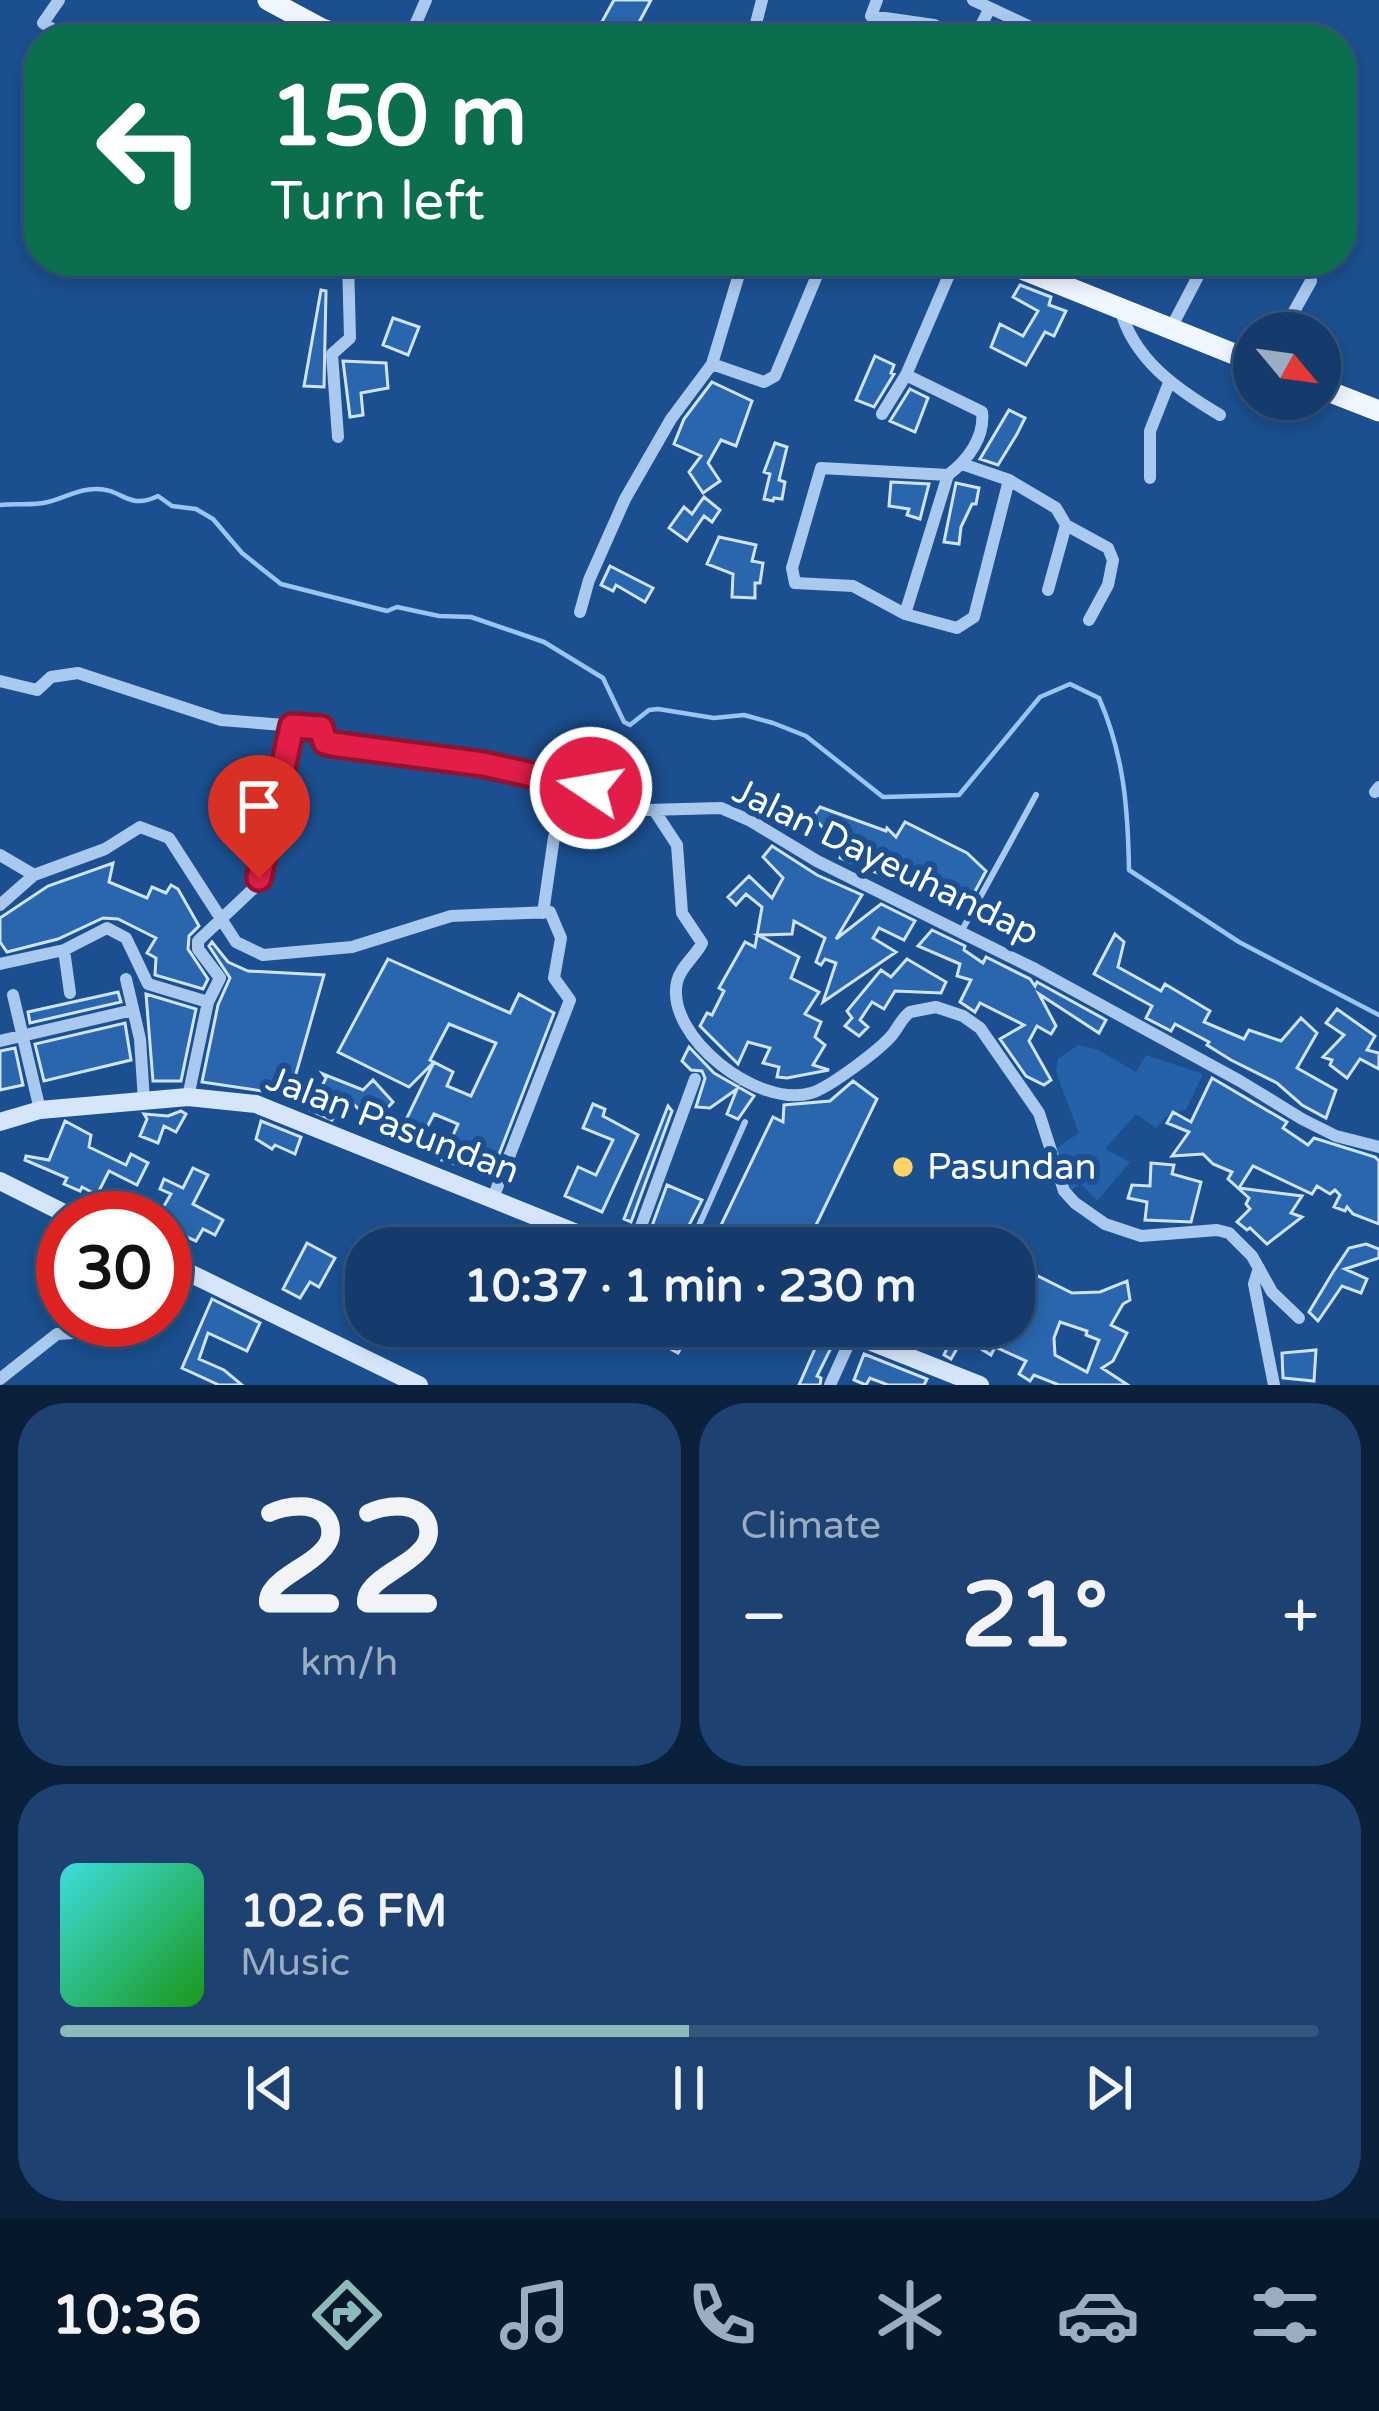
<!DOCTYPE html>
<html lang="en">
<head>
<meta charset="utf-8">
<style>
  :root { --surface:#143b6b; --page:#1d4271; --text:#f1f3f6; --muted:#9dadc1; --line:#33557e; --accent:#8bbbb9 }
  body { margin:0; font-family:"Varela Round",sans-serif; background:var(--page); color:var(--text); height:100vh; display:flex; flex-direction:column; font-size:45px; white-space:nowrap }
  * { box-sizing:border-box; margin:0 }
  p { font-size:39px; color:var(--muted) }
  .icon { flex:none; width:66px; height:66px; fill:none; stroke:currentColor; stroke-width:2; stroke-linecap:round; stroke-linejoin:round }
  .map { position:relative; height:1385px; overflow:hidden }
  .sheet { display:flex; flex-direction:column; gap:18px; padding:18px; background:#0b203b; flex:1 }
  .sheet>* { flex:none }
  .hud { position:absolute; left:24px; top:24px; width:1332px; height:252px; border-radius:48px; box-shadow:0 6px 18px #0003,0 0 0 3px var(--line); background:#0b6e4f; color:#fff; overflow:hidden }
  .needle { width:78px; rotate:119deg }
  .buttons { position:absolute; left:1233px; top:312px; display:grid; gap:24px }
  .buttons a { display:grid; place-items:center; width:108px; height:108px; border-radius:50%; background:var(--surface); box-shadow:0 6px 18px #0003,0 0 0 3px var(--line); font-size:60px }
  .speed { position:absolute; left:36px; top:1191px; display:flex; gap:24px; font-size:60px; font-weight:700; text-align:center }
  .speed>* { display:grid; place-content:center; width:156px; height:156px; border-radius:50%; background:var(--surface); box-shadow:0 6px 18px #0003,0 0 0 3px var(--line); line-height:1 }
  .speed .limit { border:18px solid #d22; background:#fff; color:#111 }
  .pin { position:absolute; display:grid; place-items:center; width:102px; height:102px; color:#fff; margin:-123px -51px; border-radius:50% 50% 50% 0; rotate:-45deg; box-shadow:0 0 12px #0007 }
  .pin .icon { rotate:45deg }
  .me { position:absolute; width:132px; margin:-66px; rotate:282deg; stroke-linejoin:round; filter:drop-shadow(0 0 9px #0008) }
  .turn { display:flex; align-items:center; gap:42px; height:252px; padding:0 48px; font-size:54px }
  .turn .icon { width:156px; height:156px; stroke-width:2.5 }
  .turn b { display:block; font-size:84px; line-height:102px }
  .big { font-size:90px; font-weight:700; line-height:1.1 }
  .sheet .tile { flex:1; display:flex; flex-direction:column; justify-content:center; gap:18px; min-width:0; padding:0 42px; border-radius:48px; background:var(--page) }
  .sheet .dial { align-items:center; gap:0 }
  .dial b { font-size:156px; line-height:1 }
  .song { display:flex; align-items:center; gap:36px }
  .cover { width:144px; height:144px; border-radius:18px; background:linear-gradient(135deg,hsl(180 70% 55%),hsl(120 70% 35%)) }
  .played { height:12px; border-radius:6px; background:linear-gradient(90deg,var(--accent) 50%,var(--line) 50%) }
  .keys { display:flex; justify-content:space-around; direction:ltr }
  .heat { display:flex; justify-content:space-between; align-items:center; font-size:66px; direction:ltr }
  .sheet .tiles { flex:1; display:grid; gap:18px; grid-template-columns:1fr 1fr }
  .tile:last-child { grid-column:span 2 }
  .trip { position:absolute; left:345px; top:1227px; width:690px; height:120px; border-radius:48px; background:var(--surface); box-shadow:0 6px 18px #0003,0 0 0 3px var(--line); font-weight:700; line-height:120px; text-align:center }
  .dock { display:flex; height:192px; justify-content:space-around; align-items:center; background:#08182b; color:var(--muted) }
  .dock .icon { width:84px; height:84px }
  .dock .active { color:var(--accent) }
  .dock b { font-size:54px; color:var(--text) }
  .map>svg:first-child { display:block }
  .green { fill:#2461a8 }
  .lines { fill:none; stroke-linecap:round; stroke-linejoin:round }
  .stream { stroke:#9cc4f0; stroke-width:4.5 }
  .building { fill:#2a66ad; stroke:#cfe3fa; stroke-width:3; fill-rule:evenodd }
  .lane { stroke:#a9c9ee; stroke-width:6 }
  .street { stroke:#a9c9ee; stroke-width:12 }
  .secondary { stroke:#d6e6fa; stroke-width:18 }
  .primary { stroke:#f0f6ff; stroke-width:21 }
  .route-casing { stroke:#92132f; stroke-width:30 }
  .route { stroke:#e11d48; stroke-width:21 }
  .poi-dot { fill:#ffd166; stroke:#1b4f8f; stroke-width:4.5 }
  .labels { text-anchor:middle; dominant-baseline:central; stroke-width:12; stroke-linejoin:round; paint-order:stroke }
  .street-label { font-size:36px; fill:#fff; stroke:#1b4f8f }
  .poi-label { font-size:36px; fill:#fff; stroke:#1b4f8f; text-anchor:start }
</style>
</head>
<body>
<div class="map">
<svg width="1379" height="1385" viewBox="0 0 1379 1385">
  <rect width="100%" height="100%" fill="#1b4f8f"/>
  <path class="green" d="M1078,1045l20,5 38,22 10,-17 57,19 -17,36 -16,3 -14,15 -20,-14 -31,35 25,13 -33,39 -16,-17 -13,8 -16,-41 27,-18 -23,-61 2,-13z"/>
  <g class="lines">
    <path class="stream" d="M0,505c16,-2 32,1 48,-3 16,-4 30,-13 47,-13 28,-1 32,22 63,7l14,10 24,3 17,10 29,34 39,31 106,27 10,-4 42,9 32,1 73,25 59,36 21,44 6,3 19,-15 9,-1 56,9 30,-3 29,8 33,13 77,61 76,-2 81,-98 30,-13 29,14c25,57 29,111 30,172l110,72 140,73"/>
  </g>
  <path class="building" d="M614,0h37l-14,26 23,13 -66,-3z
    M1020,285l31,12 -2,8 17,6 -12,25 -9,-4 -19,33 -35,-18 9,-23 23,12 15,-25 -25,-14z
    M321,290l5,1 -2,96 -20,-1z
    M393,318l26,9 -11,28 -25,-10z
    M875,356l19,9 -3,8 3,1 -20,33 -18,-7z
    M343,361l43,2 2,25 -27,5 2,22 -13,2z
    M712,382l40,19 -16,45 -15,-6 -13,23 12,18 -17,12 -14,-21 12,-16 -27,-12 10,-25z
    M910,389l18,9 -13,34 -25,-11z
    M1009,410l16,8 -8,16 -19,31 -18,-6z
    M775,443l12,4 -8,33 6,2 -3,17 -8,-1 -1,3 -9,-2 6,-25 -6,-2z
    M891,482l38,2 -9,35 -13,-4 2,-6 -20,-3z
    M956,483l23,5 -3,16h-4l-11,23 -2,17 -15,-2z
    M704,497l16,13 -8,12 -8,-6 -17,25 -18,-13 15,-21 8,7z
    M719,537l37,8 -4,16 11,2 -3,20h-5v15l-23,-1 1,-23 -26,-10z
    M610,566l43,22 -8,14 -29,-17 -3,6 -12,-6z
    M820,807l66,24 1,-3 9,9 9,-15 62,31 19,18 -20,37 -22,-20 -8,11 -31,-11v-4l-65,-26 10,-23 -20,-8 -3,5 -14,-15z
    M772,846l45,29 45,20 -26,44 45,-35 34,17 -11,19 -25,-12 -6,10 23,14 -73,50 13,-39 -11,-4 -4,6 -5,-3 9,-24 -31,-17 -2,13 -34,1 41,22 -8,21 28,14 -14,22 16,8 -6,15 10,8 -12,20 16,5 -42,8 -10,-1 2,-10 -16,-4 7,-15 -22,-6 -10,22 -38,-38 7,-13 5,2 12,-24 -5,-3 26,-46 10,5 7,-40 -16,-13 -10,11 -8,-8 21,-21 23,22 11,-20 -20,-21z
    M113,863l-4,19 38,16 5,-11 14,6 5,-8 7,4 21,37 -10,10 -1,13 20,30 -5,10 -48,-14 1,-17 -9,-5 9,-15 -38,-19 -15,-1 -45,21 -51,13 -7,-10v-24l48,-32z
    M932,930l33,16 -1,4 19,13 3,-6 44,22 5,7 2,-4 69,38 -7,13 -60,-39 17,32 -5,8 -14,-8 -8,15 22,39 -7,5 -18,-9 -26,-37 24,-14 -44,-22 -5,9 -15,-10 11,-22 -14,-4 3,-12 -42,-18z
    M1115,934l9,8 -6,25 43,24 4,-7 45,27 -6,11 40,17 5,-9 32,11 20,-23 16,15 -20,35 39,22 -10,28 -24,-13 -25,-22 -46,-23 -24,-15 2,-3 -34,-18 -4,7 -25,-13 6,-12 -58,-32z
    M212,942l16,20 20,9 76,4 -34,120 -88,-13 16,-77 12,-27 -21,-32z
    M388,959l122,54 9,-19 35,19 -63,162 -49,-15 16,-36 -24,-10 -10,19 -20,-9 30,-62 -25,25 -71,-35zM449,1024l47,19 -25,53 -24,-10 6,-14 -23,-12z
    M907,959l39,23 -5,11 -46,-2 -11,18 -12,-7 -12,18 8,7 -9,9 -14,-10 7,-8 -5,-7 34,-41 10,7z
    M118,992l3,10 -91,21 -2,-11z
    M146,994l50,15 -15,72h-28z
    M1337,1009l38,27 -8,14 12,3v16l-19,-10 -13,19 -17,-13 2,-5 -9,-3 21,-22 -18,-12z
    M125,1023l6,37 -87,21 -9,-37z
    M689,1047l25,26 40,23 -16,23 -11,-5 10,-25 -27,19 -14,-1 9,-29 -3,-7 -11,-1 -9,-9z
    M15,1048l8,37 -23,5v-39z
    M323,1074l40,16 10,-10 20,22 -20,21 -28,-27 -13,24 -22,-10 16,-32z
    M1212,1078l75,44 -4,6 25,17 6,-7 61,19 4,4v63l-26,-10 -6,-7 -2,4 -11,-4 6,-12 -5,-5 -5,4 -13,-8 -5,8 -59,-28 -14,22 63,8 -11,17 11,4 -35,27 -17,-16 -3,2 -10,-8 13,-13 -4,-5 3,-6 -21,-19 4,-7 -19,-8 -10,-10 -31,2 17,-24 -22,-9 6,-11 18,10z
    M853,1081l24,18 -72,149h-95l63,-131 10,5 1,-17 46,-4z
    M593,1104l12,5 -2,7 35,19 -36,77 -37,-16 13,-29 18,8 17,-35 -30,-12z
    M668,1106l4,5 -41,111 -7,-3z
    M181,1111l5,3 -10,18 -12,-6 -6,17 -18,-7 7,-17 -3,-5 24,2z
    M65,1121l26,14 -2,12 37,18 5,-11 17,9 -11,22 -28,-14 -12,24 -15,-8 -2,4 -16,-7 3,-6 -42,-18 1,-4 23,4z
    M261,1121l40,16 -6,17 -20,-9 -3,4 -16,-10z
    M1151,1163l23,2 -2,9 29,8 -10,40 -46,-2 2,-18 -19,-4 4,-13 18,1z
    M193,1168l15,7 -15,29 30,16 -8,15 -12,-6 -7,12 -31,-14v-9h-8l14,-24 -11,-5 4,-10 19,9z
    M667,1185l35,15 -20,39 -30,-13z
    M307,1243l28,15 -16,29 -9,-5 -10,16 -17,-9z
    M1366,1244l13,5v9l-34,11 22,10 -6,14 -19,-7 -24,35 -9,-9 24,-40 16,-24z
    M1014,1264l58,29 28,-1 27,-11 3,19 -7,4 -12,21 16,8 -14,28 -11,7 26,17h-69l-25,-10 -4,6 -11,-7 7,-13 -31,-14 -4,8 -28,-17 -12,21 -7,-4 10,-22 -10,-7h70zM1060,1322l27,9 -1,4 13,5 -12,32 -32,-17 -1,-17z
    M212,1299l48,24 -13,28 -39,-18 -9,26 25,11 18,15h-23l-37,-17z
    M660,1326h66l-9,19 -27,-13 -12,21 -26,-14z
    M821,1335l13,7 -17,34 4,2 -1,7h-21z
    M1316,1350l-2,31 -31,-3 -1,-25z
    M864,1354l63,25 -3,6h-36l-18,-7 -4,7 -12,-5z"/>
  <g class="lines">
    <path class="lane" d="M961,932l75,-137
      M689,1248l56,-126"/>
    <path class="street" d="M59,0l-16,23 25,16
      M877,0l-6,16 63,9 29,14
      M973,0l83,39
      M296,39l7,-19
      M409,39l17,-39
      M752,39l10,-39
      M790,39l3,-11
      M974,39l16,-31
      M1120,308c13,51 56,81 100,107
      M1171,328l35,-67
      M1282,333l29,-52
      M712,364l52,18 11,-6 48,-115
      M882,414l24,-39 49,-114
      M338,437l-6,-83 18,-16 -2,-77
      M962,464l47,16 47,28 10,17 42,23 5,12 -5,25 -19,35
      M948,475l-127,-7 -29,100 3,15 58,3 52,28 52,14 17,-11 35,-137
      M1150,478v-47l19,-48
      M1048,590l18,-65
      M580,612l9,-32 36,-81 46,-80 41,-55 31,-103
      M905,614l43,-139c20,-15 37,-38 34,-63l-76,-37
      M0,681l37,9 14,-13 27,-4 143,47 100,8 7,15 155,21 108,24 24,15 32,7 74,-2 30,13 66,40 218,108 205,112 62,38 34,17 43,11
      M1375,792l4,-5
      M608,800l9,-43
      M654,810l23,35 5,68 20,30c-6,13 -22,24 -25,39 -12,55 82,127 134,111 18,-5 70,-44 82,-59 6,-8 9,-16 17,-22l26,-5 27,9 17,12 59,85 25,78 11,12 30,21 36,12 76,-6 12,3 23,23 20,36 27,26
      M556,824l6,-42
      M0,855l34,20
      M0,905l34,-30 71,-26 35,-22 29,11 67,104 27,13 89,-8 99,-31 99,-4 11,26 -7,40 16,22 -77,198
      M543,913l11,-76
      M64,950l6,43
      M0,964l64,-14 43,-22 19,10 22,46 60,18
      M126,979l14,60 4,62
      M13,995l27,115
      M0,1041l133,-31
      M188,1097l20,-95 12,-24 -22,-29v-8l56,-53 22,-78 16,-84
      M633,1248l62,-169
      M1259,1268l-5,16 20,101
      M0,1379l57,-45 65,-4 17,-10
      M830,1385l23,-51"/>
    <path class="secondary" d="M0,1122l40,-12 148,-13 68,7 358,144
      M0,1181l74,37
      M165,1261l254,124
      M831,1326l149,59"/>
    <path class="primary" d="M268,0l54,29 29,10
      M1002,261l252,101
      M1320,388l59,23"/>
  </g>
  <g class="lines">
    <defs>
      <path id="route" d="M259,878l33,-152 29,2 4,14 7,2 151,20 108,24"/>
    </defs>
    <use href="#route" class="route-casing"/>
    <use href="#route" class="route"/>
  </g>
  <circle class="poi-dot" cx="903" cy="1167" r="12"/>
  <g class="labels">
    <g class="street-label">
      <text transform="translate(886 862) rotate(26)">Jalan Dayeuhandap</text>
      <text transform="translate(393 1125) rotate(21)">Jalan Pasundan</text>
    </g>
    <g class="poi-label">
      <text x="927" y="1167">Pasundan</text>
    </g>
  </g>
</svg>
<div class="buttons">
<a><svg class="needle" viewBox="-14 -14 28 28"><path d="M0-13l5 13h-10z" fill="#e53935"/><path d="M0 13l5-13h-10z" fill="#9dadc1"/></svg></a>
</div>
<div class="speed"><div class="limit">30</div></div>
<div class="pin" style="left:259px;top:878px;background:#d93025"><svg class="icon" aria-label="arrive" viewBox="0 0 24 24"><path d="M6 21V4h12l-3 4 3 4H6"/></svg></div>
<svg class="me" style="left:591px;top:788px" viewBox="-20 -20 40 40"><circle r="17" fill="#e11d48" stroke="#fff" stroke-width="3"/><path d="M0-11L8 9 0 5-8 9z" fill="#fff"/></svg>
<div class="trip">10:37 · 1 min · 230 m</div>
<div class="hud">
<div class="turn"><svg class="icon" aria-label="left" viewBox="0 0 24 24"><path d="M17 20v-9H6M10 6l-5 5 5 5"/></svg><div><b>150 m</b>Turn left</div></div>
</div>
</div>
<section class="sheet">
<div class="tiles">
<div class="tile dial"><b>22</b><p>km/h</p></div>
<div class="tile"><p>Climate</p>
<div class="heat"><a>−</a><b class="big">21°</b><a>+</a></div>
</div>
<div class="tile">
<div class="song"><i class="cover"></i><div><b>102.6 FM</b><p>Music</p></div></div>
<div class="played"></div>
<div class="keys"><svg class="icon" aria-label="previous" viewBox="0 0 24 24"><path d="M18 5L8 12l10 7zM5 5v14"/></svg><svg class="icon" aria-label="pause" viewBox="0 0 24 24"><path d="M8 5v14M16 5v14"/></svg><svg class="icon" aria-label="next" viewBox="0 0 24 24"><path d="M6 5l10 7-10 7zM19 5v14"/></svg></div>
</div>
</div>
</section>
<nav class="dock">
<b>10:36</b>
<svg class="icon active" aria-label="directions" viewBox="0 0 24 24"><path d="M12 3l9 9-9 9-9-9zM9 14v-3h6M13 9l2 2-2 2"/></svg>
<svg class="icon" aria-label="music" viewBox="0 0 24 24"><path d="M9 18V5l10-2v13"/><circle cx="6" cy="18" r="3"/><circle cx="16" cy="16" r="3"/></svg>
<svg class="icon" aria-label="phone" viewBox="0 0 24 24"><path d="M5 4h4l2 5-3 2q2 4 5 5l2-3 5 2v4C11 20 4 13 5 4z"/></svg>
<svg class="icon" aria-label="climate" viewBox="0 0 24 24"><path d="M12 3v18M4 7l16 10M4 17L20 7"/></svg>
<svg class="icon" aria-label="car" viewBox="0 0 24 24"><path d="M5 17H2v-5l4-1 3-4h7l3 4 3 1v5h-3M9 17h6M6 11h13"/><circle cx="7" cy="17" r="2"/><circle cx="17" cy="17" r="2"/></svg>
<svg class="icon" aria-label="filters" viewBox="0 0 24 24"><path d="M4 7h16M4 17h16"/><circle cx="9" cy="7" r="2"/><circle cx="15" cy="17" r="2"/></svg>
</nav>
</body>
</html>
